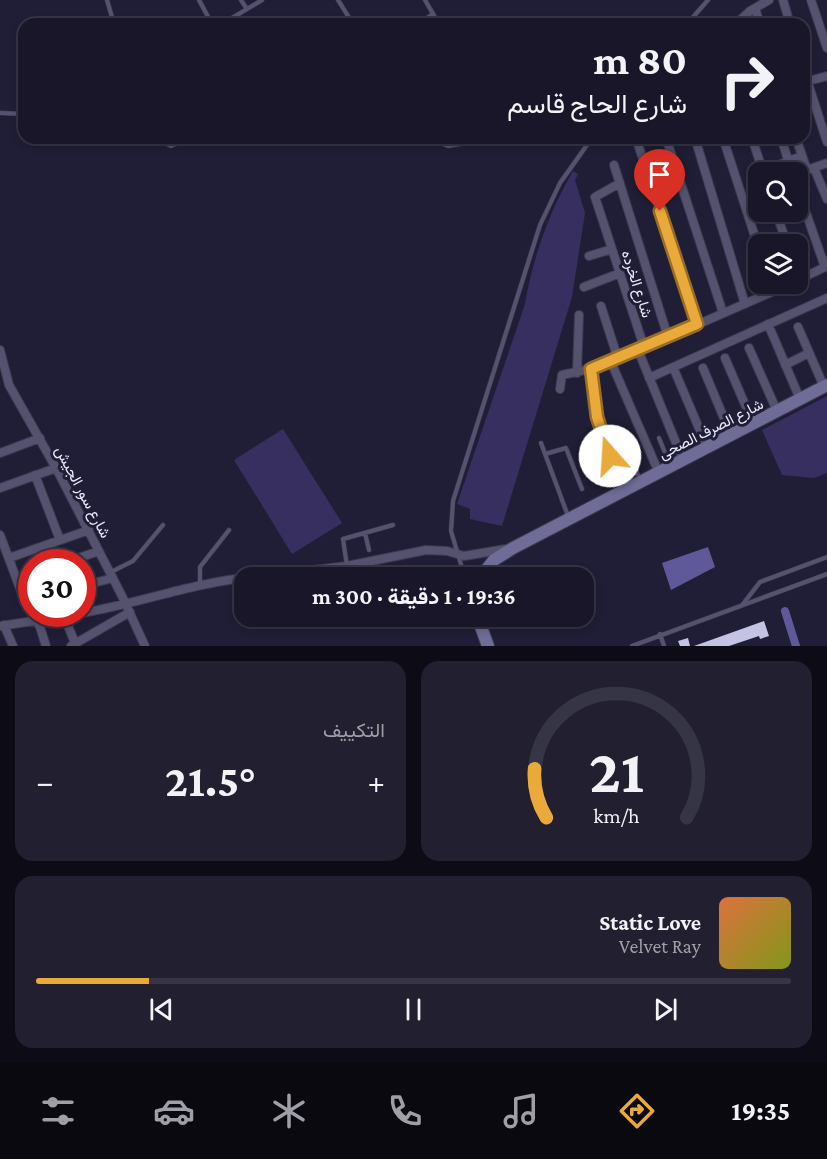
<!DOCTYPE html>
<html lang="ar">
<head>
<meta charset="utf-8">
<style>
  :root { --surface:#181628; --page:#211f30; --text:#f1f3f6; --muted:#9f9fa8; --line:#363545; --accent:#eaaa39 }
  body { margin:0; font-family:"Crimson Pro",Vazirmatn,serif; background:var(--page); color:var(--text); direction:rtl; height:100vh; display:flex; flex-direction:column; font-size:22px; white-space:nowrap }
  * { box-sizing:border-box; margin:0 }
  p { font-size:20px; color:var(--muted) }
  .icon { flex:none; width:33px; height:33px; fill:none; stroke:currentColor; stroke-width:2; stroke-linecap:round; stroke-linejoin:round }
  .map { position:relative; height:646px; overflow:hidden; direction:ltr }
  .details { display:flex; flex-direction:column; gap:15px; padding:15px; background:#0d0c16; flex:1 }
  .details>* { flex:none }
  .banner { position:absolute; left:18px; top:18px; width:792px; height:126px; border-radius:18px; box-shadow:0 3px 9px #0003,0 0 0 2px var(--line); direction:rtl; background:#181628; color:var(--text); overflow:hidden }
  .fabs { position:absolute; left:748px; top:162px; display:grid; gap:12px }
  .fabs a { display:grid; place-items:center; width:60px; height:60px; border-radius:12px; background:var(--surface); box-shadow:0 3px 9px #0003,0 0 0 2px var(--line); font-size:30px }
  .speed { position:absolute; left:18px; top:549px; display:flex; gap:12px; font-size:30px; font-weight:700; text-align:center }
  .speed>* { display:grid; place-content:center; width:78px; height:78px; border-radius:50%; background:var(--surface); box-shadow:0 3px 9px #0003,0 0 0 2px var(--line); line-height:1 }
  .speed .limit { border:9px solid #d22; background:#fff; color:#111 }
  .pin { position:absolute; display:grid; place-items:center; width:51px; height:51px; color:#fff; margin:-62px -26px; border-radius:50% 50% 50% 0; rotate:-45deg; box-shadow:0 0 6px #0007 }
  .pin .icon { rotate:45deg }
  .me { position:absolute; width:66px; margin:-33px; rotate:341deg; stroke-linejoin:round; filter:drop-shadow(0 0 4px #0008) }
  .turn { display:flex; align-items:center; gap:21px; height:126px; padding:0 24px; font-size:27px }
  .turn .icon { width:78px; height:78px; stroke-width:2.5 }
  .turn b { display:block; font-size:42px; line-height:51px }
  .big { font-size:45px; font-weight:700; line-height:1.1 }
  .details .card { flex:1; display:flex; flex-direction:column; justify-content:center; gap:9px; min-width:0; padding:0 21px; border-radius:18px; background:var(--page) }
  .details .dial { align-items:center; gap:0 }
  .dial svg { height:156px; overflow:visible; fill:none; stroke:var(--line); stroke-width:7; stroke-linecap:round; text-anchor:middle }
  .dial text { fill:var(--text); stroke:none }
  .song { display:flex; align-items:center; gap:18px }
  .cover { width:72px; height:72px; border-radius:9px; background:linear-gradient(135deg,hsl(20 70% 55%),hsl(70 70% 35%)) }
  .played { height:6px; border-radius:3px; background:linear-gradient(90deg,var(--accent) 15%,var(--line) 15%) }
  .keys { display:flex; justify-content:space-around; direction:ltr }
  .heat { display:flex; justify-content:space-between; align-items:center; font-size:33px; direction:ltr }
  .details .tiles { flex:1; display:grid; gap:15px; grid-template-columns:1fr 1fr }
  .card:last-child { grid-column:span 2 }
  .trip { position:absolute; left:234px; top:567px; width:360px; height:60px; border-radius:18px; background:var(--surface); box-shadow:0 3px 9px #0003,0 0 0 2px var(--line); font-weight:700; line-height:60px; text-align:center; direction:rtl }
  .menu { display:flex; height:96px; justify-content:space-around; align-items:center; background:#0a0910; color:var(--muted) }
  .menu .icon { width:42px; height:42px }
  .menu .selected { color:var(--accent) }
  .menu b { font-size:27px; color:var(--text) }
  .map>svg:first-child { display:block }
  .green { fill:#362f60 }
  .water { fill:#605999 }
  .lines { fill:none; stroke-linecap:round; stroke-linejoin:round }
  .canal { stroke:#605999; stroke-width:8 }
  .building { fill:#c4c3e4 }
  .lane-casing { stroke:#3c394e; stroke-width:5 }
  .street-casing { stroke:#3c394e; stroke-width:10 }
  .secondary-casing { stroke:#3c394e; stroke-width:14 }
  .lane { stroke:#54526e; stroke-width:4 }
  .street { stroke:#54526e; stroke-width:8 }
  .secondary { stroke:#6f6c98; stroke-width:12 }
  .route-casing { stroke:#986e25; stroke-width:15 }
  .route { stroke:#eaaa39; stroke-width:10 }
  .labels { text-anchor:middle; dominant-baseline:central; stroke-width:6; stroke-linejoin:round; paint-order:stroke }
  .street-label { font-size:15px; fill:#ebebfc; stroke:#201e36 }
</style>
</head>
<body>
<div class="map">
<svg width="827" height="646" viewBox="0 0 827 646">
  <rect width="100%" height="100%" fill="#201e36"/>
  <path class="green" d="M573,171l5,3 -3,6 10,33 -13,84 -70,229 -32,-7v-10l-13,-5 68,-200c8,-47 24,-92 48,-133z
    M827,396v77l-13,5 -32,-3 -20,-45z
    M283,429l59,94 -50,31 -58,-94z"/>
  <path class="water" d="M708,547l7,20 -44,23 -9,-27z"/>
  <g class="lines">
    <path class="canal" d="M785,611l11,35"/>
  </g>
  <path class="building" d="M764,621l5,15 -9,3 -1,-3 -30,10h-35z
    M688,638l2,8h-10l-2,-5z"/>
  <g class="lines">
    <defs>
      <path id="lane" d="M107,0l7,24
        M199,0l13,24
        M241,0l6,9
        M338,0l15,24
        M425,0l14,24
        M237,15l5,9
        M222,24l40,-24
        M418,24l15,-10
        M687,24l21,-24
        M0,113l24,1
        M162,138l3,5 6,3 18,-8
        M214,138l2,4
        M429,138l19,8 46,-8
        M659,438l11,27
        M541,443l27,73
        M626,447l14,33
        M545,454l21,-6 16,41
        M365,533l4,17
        M347,566l-4,-27 50,-14
        M111,572l22,-11 30,-36
        M465,578l-14,-47 2,-30 87,-276 20,-42 32,-45
        M200,584v-17l29,-37
        M743,604l17,-22 67,-25
        M660,634l4,12
        M632,646l195,-72"/>
      <path id="street" d="M783,0l7,24
        M811,0l16,48
        M755,8l5,16
        M736,24l14,-13 19,-11
        M804,71l23,71
        M804,82l23,-6
        M636,138l61,186
        M666,138l57,175
        M695,138l50,166
        M723,138l36,111
        M752,138l11,34
        M781,138l11,34
        M796,138l11,32 20,-7
        M614,165l54,172
        M814,168l13,31
        M763,171l39,-15
        M620,183l-25,14 49,150
        M798,190l27,77
        M776,212l11,32
        M589,256l23,-7
        M798,280l29,-14
        M584,287l36,-14
        M601,306l17,53
        M768,324l32,75
        M798,327l26,60
        M749,348l28,63
        M0,350l9,35 47,83 66,128 23,50
        M638,350l45,110
        M725,358l28,65
        M611,362l48,111
        M785,365l24,-12
        M673,367l34,80
        M703,368l28,67
        M591,370l11,65 22,56
        M577,373l2,-58
        M649,378l178,-80
        M560,389l2,-14 41,-9 187,-82
        M0,453l40,-15
        M35,475l25,65
        M0,488l56,-20
        M0,535l27,72 13,20 6,19
        M9,558l80,-28
        M67,562l32,-11
        M246,578l101,-12 79,-16 21,1 17,5 42,-7
        M17,580l15,-5
        M82,586l31,-8
        M82,613c55,-9 107,-29 162,-35
        M64,616l11,27
        M4,625l9,21
        M0,626l79,-12
        M71,646l59,-34"/>
      <path id="secondary" d="M480,578l14,-18 19,-12 314,-163
        M477,616l11,30"/>
    </defs>
    <use href="#lane" class="lane-casing"/>
    <use href="#street" class="street-casing"/>
    <use href="#secondary" class="secondary-casing"/>
    <use href="#lane" class="lane"/>
    <use href="#street" class="street"/>
    <use href="#secondary" class="secondary"/>
  </g>
  <g class="lines">
    <defs>
      <path id="route" d="M610,456l-13,-39 -6,-48 106,-45 -37,-113"/>
    </defs>
    <use href="#route" class="route-casing"/>
    <use href="#route" class="route"/>
  </g>
  <g class="labels">
    <g class="street-label">
      <text transform="translate(637 284) rotate(72)">شارع الخرده</text>
      <text transform="translate(711 429) rotate(-27)">شارع الصرف الصحى</text>
      <text transform="translate(83 492) rotate(62)">شارع سور الجيش</text>
    </g>
  </g>
</svg>
<div class="fabs">
<a><svg class="icon" aria-label="search" viewBox="0 0 24 24"><circle cx="10" cy="10" r="6"/><path d="M15 15l6 6"/></svg></a>
<a><svg class="icon" aria-label="layers" viewBox="0 0 24 24"><path d="M12 4l9 5-9 5-9-5zM3 14l9 5 9-5"/></svg></a>
</div>
<div class="speed"><div class="limit">30</div></div>
<div class="pin" style="left:660px;top:211px;background:#d93025"><svg class="icon" aria-label="arrive" viewBox="0 0 24 24"><path d="M6 21V4h12l-3 4 3 4H6"/></svg></div>
<svg class="me" style="left:610px;top:456px" viewBox="-20 -20 40 40"><circle r="19" fill="#fff"/><path d="M0-13L10 11 0 6-10 11z" fill="#eaaa39"/></svg>
<div class="trip">19:36 · 1 دقيقة · 300 m</div>
<div class="banner">
<div class="turn"><svg class="icon" aria-label="right" viewBox="0 0 24 24"><path d="M7 20v-9h11M14 6l5 5-5 5"/></svg><div><b>80 m</b>شارع الحاج قاسم</div></div>
</div>
</div>
<section class="details">
<div class="tiles">
<div class="card dial"><svg viewBox="0 0 100 80">
<path d="M14 69A42 42 0 1 1 86 69"/>
<path d="M14 69A42 42 0 0 1 8 44" stroke="#eaaa39"/>
<text x="50" y="56" font-size="32" font-weight="700">21</text>
<text x="50" y="72" font-size="11">km/h</text>
</svg></div>
<div class="card"><p>التكييف</p>
<div class="heat"><a>−</a><b class="big">21.5°</b><a>+</a></div>
</div>
<div class="card">
<div class="song"><i class="cover"></i><div><b>Static Love</b><p>Velvet Ray</p></div></div>
<div class="played"></div>
<div class="keys"><svg class="icon" aria-label="previous" viewBox="0 0 24 24"><path d="M18 5L8 12l10 7zM5 5v14"/></svg><svg class="icon" aria-label="pause" viewBox="0 0 24 24"><path d="M8 5v14M16 5v14"/></svg><svg class="icon" aria-label="next" viewBox="0 0 24 24"><path d="M6 5l10 7-10 7zM19 5v14"/></svg></div>
</div>
</div>
</section>
<nav class="menu">
<b>19:35</b>
<svg class="icon selected" aria-label="directions" viewBox="0 0 24 24"><path d="M12 3l9 9-9 9-9-9zM9 14v-3h6M13 9l2 2-2 2"/></svg>
<svg class="icon" aria-label="music" viewBox="0 0 24 24"><path d="M9 18V5l10-2v13"/><circle cx="6" cy="18" r="3"/><circle cx="16" cy="16" r="3"/></svg>
<svg class="icon" aria-label="phone" viewBox="0 0 24 24"><path d="M5 4h4l2 5-3 2q2 4 5 5l2-3 5 2v4C11 20 4 13 5 4z"/></svg>
<svg class="icon" aria-label="climate" viewBox="0 0 24 24"><path d="M12 3v18M4 7l16 10M4 17L20 7"/></svg>
<svg class="icon" aria-label="car" viewBox="0 0 24 24"><path d="M5 17H2v-5l4-1 3-4h7l3 4 3 1v5h-3M9 17h6M6 11h13"/><circle cx="7" cy="17" r="2"/><circle cx="17" cy="17" r="2"/></svg>
<svg class="icon" aria-label="filters" viewBox="0 0 24 24"><path d="M4 7h16M4 17h16"/><circle cx="9" cy="7" r="2"/><circle cx="15" cy="17" r="2"/></svg>
</nav>
</body>
</html>
